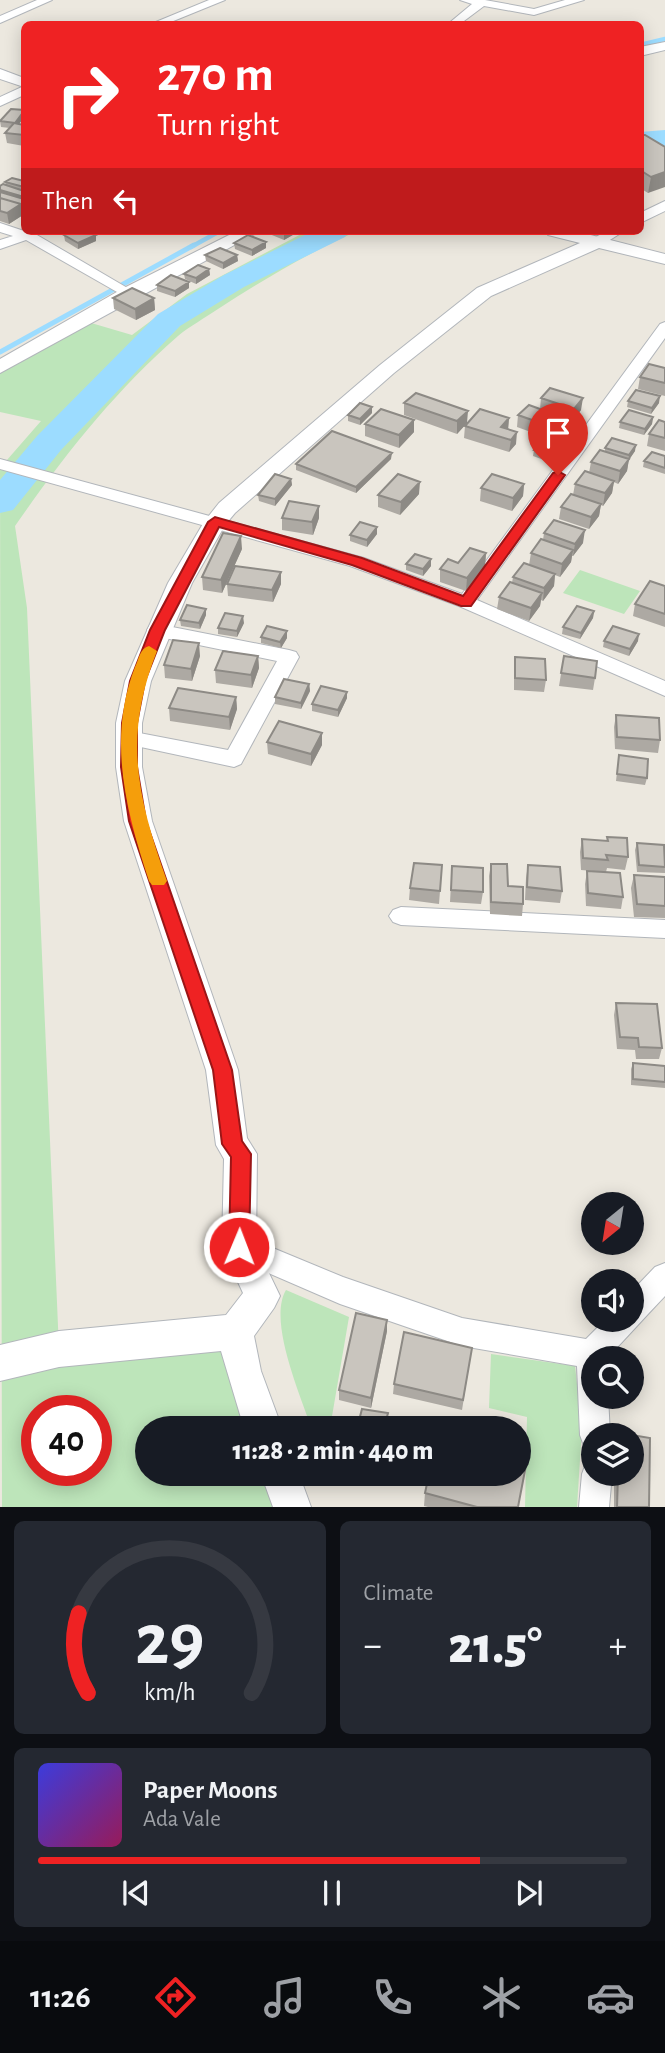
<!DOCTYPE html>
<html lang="en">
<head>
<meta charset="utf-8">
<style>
  :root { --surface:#171b24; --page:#242831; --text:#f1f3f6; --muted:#9ea1a6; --line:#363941; --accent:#ef2223 }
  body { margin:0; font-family:"Alegreya Sans",sans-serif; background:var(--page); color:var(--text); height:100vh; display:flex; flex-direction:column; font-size:26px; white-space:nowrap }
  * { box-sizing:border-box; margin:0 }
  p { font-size:23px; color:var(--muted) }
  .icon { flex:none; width:38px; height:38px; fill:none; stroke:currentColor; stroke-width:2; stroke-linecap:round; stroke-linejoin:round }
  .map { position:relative; height:1507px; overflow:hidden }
  .sheet { display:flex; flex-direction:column; gap:14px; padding:14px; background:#0d0f14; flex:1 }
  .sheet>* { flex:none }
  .top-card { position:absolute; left:21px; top:21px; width:623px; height:214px; border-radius:10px; box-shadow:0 4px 18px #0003; background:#ef2223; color:#fff; overflow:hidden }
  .needle { width:46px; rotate:210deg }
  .buttons { position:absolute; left:581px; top:1192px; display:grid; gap:14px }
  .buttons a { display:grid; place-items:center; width:63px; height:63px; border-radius:50%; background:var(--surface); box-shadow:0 4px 18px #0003; font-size:35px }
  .speed { position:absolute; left:21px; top:1395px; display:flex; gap:14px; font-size:35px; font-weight:700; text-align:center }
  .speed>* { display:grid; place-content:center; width:91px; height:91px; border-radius:50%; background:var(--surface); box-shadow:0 4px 18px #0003; line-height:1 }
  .speed .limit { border:10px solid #d22; background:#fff; color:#111 }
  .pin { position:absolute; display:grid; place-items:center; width:60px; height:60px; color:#fff; margin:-72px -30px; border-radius:50% 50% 50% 0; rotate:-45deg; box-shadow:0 0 7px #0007 }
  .pin .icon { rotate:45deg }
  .me { position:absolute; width:77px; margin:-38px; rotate:1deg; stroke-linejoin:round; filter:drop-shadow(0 0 5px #0008) }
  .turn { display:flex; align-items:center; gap:24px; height:147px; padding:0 21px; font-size:32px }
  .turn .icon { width:91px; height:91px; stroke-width:2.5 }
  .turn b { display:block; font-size:49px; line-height:60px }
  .then { display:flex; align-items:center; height:66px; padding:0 21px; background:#0003; gap:14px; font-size:26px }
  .big { font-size:52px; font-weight:800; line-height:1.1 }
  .sheet .widget { flex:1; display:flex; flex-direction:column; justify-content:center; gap:10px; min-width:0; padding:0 24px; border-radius:10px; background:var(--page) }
  .sheet .dial { align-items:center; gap:0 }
  .dial svg { height:182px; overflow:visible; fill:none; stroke:var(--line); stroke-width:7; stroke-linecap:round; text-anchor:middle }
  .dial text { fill:var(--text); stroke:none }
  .song { display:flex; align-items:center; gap:21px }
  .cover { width:84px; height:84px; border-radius:10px; background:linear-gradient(135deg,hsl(240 70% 55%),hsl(330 70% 35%)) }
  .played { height:7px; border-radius:4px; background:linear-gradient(90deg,var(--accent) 75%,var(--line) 75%) }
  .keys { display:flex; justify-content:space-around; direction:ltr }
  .heat { display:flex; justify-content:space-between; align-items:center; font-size:38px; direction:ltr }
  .sheet .tiles { flex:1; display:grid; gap:14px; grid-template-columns:1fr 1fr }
  .widget:last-child { grid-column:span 2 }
  .trip { position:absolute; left:135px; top:1416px; width:396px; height:70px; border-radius:35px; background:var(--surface); box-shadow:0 4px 18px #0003; font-weight:800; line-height:70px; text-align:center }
  .dock { display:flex; height:112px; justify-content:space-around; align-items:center; background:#090b0e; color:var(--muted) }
  .dock .icon { width:49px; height:49px }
  .dock .on { color:var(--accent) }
  .dock b { font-size:32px; color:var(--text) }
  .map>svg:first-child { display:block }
  .green { fill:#bde5ba; fill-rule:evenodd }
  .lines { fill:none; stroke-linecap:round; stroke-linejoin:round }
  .stream-far1 { stroke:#9cdcff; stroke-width:4.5 }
  .stream { stroke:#9cdcff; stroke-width:5 }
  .river { fill:#9cdcff; fill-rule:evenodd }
  .minor-casing { stroke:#b2b6bb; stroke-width:2 }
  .tertiary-casing { stroke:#b2b6bb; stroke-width:2 }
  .minor { fill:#fff; fill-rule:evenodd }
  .tertiary { fill:#fff; fill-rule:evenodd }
  .wall { fill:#ada9a3 }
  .shaded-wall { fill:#8d8a85 }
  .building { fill:#c9c5be; stroke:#8d8a85; stroke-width:2 }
  .route { fill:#ef2223; stroke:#9b1617; stroke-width:2 }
  .slow { fill:#f59e0b }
</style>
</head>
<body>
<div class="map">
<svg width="665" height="1507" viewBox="0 0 665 1507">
  <rect width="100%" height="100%" fill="#ece8df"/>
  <path class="green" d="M307,231h50c-49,22 -94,49 -139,78 -13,9 -28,17 -40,27 -64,56 -115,121 -163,190l12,82 32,741 176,-17 25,96h-113v46h124l9,33h-278l-2,-1039 41,-47 -41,-9v-42l81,-50 51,15 55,-41zM37,1410h59v60h-59z
    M580,570l60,21 -16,23 -61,-21z
    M286,1290l63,27 -19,111 -20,-4c-11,-32 -42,-104 -24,-134z
    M491,1354l84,12 7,62 -5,79h-52l2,-90 -38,-9z"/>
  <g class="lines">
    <path class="stream-far1" d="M640,45l25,-6
      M191,247l29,-16"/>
    <path class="stream" d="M0,352l194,-107"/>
    <path class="river" d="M665,130v16l-25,2v-16z
      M313,231h36l-4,6 -101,50 -64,39 -119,124 -48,60 -13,3v-33l37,-44 121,-122 66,-39z"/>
    <defs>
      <path id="minor" d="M37,0h15l-52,23v-7z
        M209,0h16l-59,24h-15z
        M460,0h25l49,9 31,-9h19l-50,15 -50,-9 -24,18h-12l24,-20z
        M24,86v9l-24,11v-9z
        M665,201v10l-25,12v-10z
        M0,223l24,8h12l1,4 99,58 -2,3h-10l-98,-56 -26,9v-9l13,-4 -13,-4z
        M607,231h17l-22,14h-10v-6z
        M665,322v16l-188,262 188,81v15l-206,-90 -109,-40 -350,-97v-10l364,99 98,36 198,-270z
        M157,624l132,26 7,2 3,5 -58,107 -7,3 -112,-24 -3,-5 3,-5 7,-2 99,19 49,-89 -127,-26 -3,-5 3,-5z
        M401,907l264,13v18l-264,-13 -8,-3 -4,-6 4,-6z
        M239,1234l104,43 119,41 124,21 19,-19h27v-29l23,-24 10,-4v33c-20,21 -38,41 -58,62h-14v38h15l2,39h-17v14l-9,-3 -4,-11 -3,-69 -115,-20 -122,-42 -111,-48 -4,-9 4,-9z
        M593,1460v14h19l-3,33h-30l3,-33 4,-11z"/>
      <path id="tertiary" d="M665,42v8l-25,6v-9z
        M0,69l24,9v9l-24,-8z
        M237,231h23l-260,142v-14l122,-70z
        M545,231h30l90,23v10l-66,-16 -108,48 -97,77 -159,140 -10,12 -33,58 -41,98 -9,42v44l10,54 86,249 9,68 10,16 -1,92 24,50 -6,12 -20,28 7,35 21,57h-38l-23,-77 -162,16 -59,14v-36l59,-14 167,-16 17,-22 -21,-46 2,-88 -8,-14 -10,-75 -82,-249 -8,-54v-44l9,-42 43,-98 36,-61 15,-19 161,-138 97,-77 103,-45 -32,-8z
        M261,1474h38l12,33h-38z"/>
    </defs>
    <use href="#minor" class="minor-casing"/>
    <use href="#tertiary" class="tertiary-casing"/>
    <use href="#minor" class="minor"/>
    <use href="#tertiary" class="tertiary"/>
  </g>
  <path class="wall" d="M24,110v8l-5,6 5,1v21l-17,-3 -2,-10 5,-5 -9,-1 -1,-6z
    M640,135l25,12 -17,46 -8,-5z
    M24,181v31l-2,-1 1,4 -14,9 -9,-3v-35l6,-1 -1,-3z
    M267,231h31v1l-14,8 -17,-7z
    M64,235h32v6l-18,8 -13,-8z
    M234,243l32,5 -14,8 -17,-7z
    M205,255h32l1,6 -15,8 -17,-8z
    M209,269l1,6 -14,9 -11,-5 -1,-5z
    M157,285l32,3 -14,9 -18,-6z
    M113,298h41l1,12 -19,10 -22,-11z
    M665,368v28l-27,-7 2,-12z
    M541,398l40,12 -9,11 -10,-3 -2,11 -10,10 -33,-12 1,-12 22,-6z
    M628,401l31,2 -8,11 -24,-7z
    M404,403l63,20 -10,11 -53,-19z
    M372,413l-12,12 -12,-4v-6z
    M653,417l-1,7 -8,11 -25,-7 1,-6z
    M509,418l-1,11 8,15 -7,8 -45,-14 1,-12z
    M665,422v29l-18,-5 2,-12z
    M365,424l49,8 -15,16 -34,-12z
    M564,448l-1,6 -8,10 -22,-8 1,-6z
    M605,448l30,3 -6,8 -2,12 -9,13 -4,-2 -2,11 -9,13 -2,-1 -2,11 -10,13 -30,-10 2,-12 12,-12 2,-11 14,-11 2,-11 14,-11z
    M665,456v18l-22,-7 1,-6z
    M391,459l-35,34 -60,-23v-6z
    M291,479l1,6 -17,21 -16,-5 -1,-6z
    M524,484l-1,12 -11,15 -32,-10 1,-13z
    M419,494l-19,21 -22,-8v-12z
    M319,506v12l-6,17 -31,-5v-12z
    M544,533l39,10 -10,13h-1l-1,6 -11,15 -5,-2 -1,11 -11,15 -2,-1 -1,6 -11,15 -32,-12 2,-12 13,-14 1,-6 16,-12 2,-12 12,-13z
    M377,534l-10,13 -17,-6v-6z
    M242,549l-20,44 -19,-3 -1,-13z
    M486,553l-1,13 -19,25 -26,-9v-13z
    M406,564l25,2 -8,10 -17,-6z
    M281,572v12l-8,18 -45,-6 -1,-12z
    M665,586v41l-32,-11 2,-12z
    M206,609v6l-6,14 -19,-3 -1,-6z
    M594,611l-1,7 -13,21 -18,-5 1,-7z
    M244,623l-7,14 -19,-3v-6z
    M261,637l26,1 -6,10 -20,-5z
    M604,641h34l-9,15 -26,-9z
    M200,656l-8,25 -27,-3 -1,-13z
    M258,656l1,12 -7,20 -36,-5 -1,-13z
    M564,656l31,22 -2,12 -34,-4z
    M515,657l31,23 -2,12 -30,-2v-20z
    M309,684l1,7 -9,18 -26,-5v-7z
    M347,692v6l-9,19 -26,-6v-7z
    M236,697l1,12 -7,21 -60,-9 -1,-13z
    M616,715l44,25 -2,13 -43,-4 -1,-22z
    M322,733v12l-11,21 -43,-12 -1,-12z
    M619,755l28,23 -2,7 -29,-4z
    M607,837l21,20 -3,13 -18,-2 -1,4 -25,-2 -1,-18 2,-13 25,2z
    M637,843l28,9v21l-28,-1 -2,-22z
    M491,864l17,22 15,18 -1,12 -32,-2 -1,-38z
    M442,865l-3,39 -30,-4 1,-12z
    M528,865l34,26 -2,12 -35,-3 1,-22z
    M452,866l31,26 -2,12 -31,-2z
    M587,871l36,26 -2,12 -35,-3 -1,-22z
    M634,875l31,2v41l-31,-1 -3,-29z
    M616,1003l46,45 -3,11h-23l-1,-9 -18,-1 -3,-34z
    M633,1063l32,3v22l-34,-3v-16z
    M387,1320v11l-16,77 -32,-8v-10z
    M472,1348l-10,62 -69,-16 1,-10z
    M614,1474h18l17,33h-35z
    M425,1493l93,14h-90l-4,-1z"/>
  <path class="shaded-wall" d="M24,111v7l-9,10v-5z
    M665,172v15l-17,6 3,-16z
    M21,204l2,11 -14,9 -2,-11z
    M290,231h8v1l-14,8v-6z
    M96,235v6l-18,8v-6z
    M266,242v6l-14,8v-6z
    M237,255l1,6 -15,8v-6z
    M209,269l1,6 -14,9v-6z
    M189,282v6l-14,9v-6z
    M154,298l1,12 -19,10 -1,-11z
    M660,396l-1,7 -8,11 1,-6z
    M583,398l-2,12 -9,11 2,-12z
    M372,407v6l-12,12v-6z
    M468,411l-1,12 -10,11v-13z
    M562,417l-2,12 -10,10 2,-12z
    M653,417l-1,7 -8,11 1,-6z
    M509,418l-1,12 -7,-3z
    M414,420v12l-15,16v-13z
    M517,432l-1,12 -7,8 2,-12z
    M636,445l-1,6 -6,9v-1l-2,12 -9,13 2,-13 8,-10 1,-6z
    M564,448l-1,6 -8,10 1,-7z
    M392,453l-1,6 -35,34v-6z
    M291,479l1,6 -17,21v-7z
    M614,481l-2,12 -9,13 2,-13z
    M420,482l-1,12 -19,21 1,-13z
    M524,484l-1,12 -11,15 1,-13z
    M601,504l-2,12 -10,13 2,-12z
    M319,506v12l-6,17 -1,-13z
    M377,527v7l-10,13v-7z
    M585,530l-2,13 -10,13 2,-12z
    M241,536l1,13 -20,44 -1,-13z
    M573,550l-2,12 -11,15 2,-13z
    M486,553l-1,13 -19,25 1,-13z
    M431,559v7l-8,10v-7z
    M281,572v12l-8,18 -1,-12z
    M555,574l-1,12 -11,15 1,-13z
    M542,593l-2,13 -11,15 2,-13z
    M206,609v6l-6,14 -1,-6z
    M594,611l-1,7 -13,21 1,-6z
    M243,616l1,7 -7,14v-6z
    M287,631v7l-6,10 -1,-6z
    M639,634l-1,7 -9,15 1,-7z
    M199,643l1,13 -8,25 -1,-12z
    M258,656l1,12 -7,20 -1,-13z
    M309,684l1,7 -9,18v-6z
    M347,692v6l-9,19v-7z
    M236,697l1,12 -7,21 -1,-13z
    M322,733v12l-11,21v-12z
    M387,1320v11l-16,77v-10z"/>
  <path class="building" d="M11,109l13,1v1l-9,12 -15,-2z
    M14,123l10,2v10l-19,-2z
    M640,135h5l20,12v25l-14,5 -11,-7z
    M12,178l12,3v6l-19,-5z
    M3,184l21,7v6l-24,-7v-4z
    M0,192l24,7v7l-3,-1v-1l-21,-6z
    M0,198l21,6 -14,9 -7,-2z
    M75,231h13l8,4 -18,8 -14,-8z
    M277,231h13l-6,3z
    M248,235l18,7 -14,8 -18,-7z
    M220,248l17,7 -14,8 -18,-8z
    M198,265l11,4 -13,9 -12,-4z
    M171,275l18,7 -14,9 -18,-6z
    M132,288l22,10 -19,11 -22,-11z
    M649,364l16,4v15l-25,-6z
    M550,388l33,10 -9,11 -33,-11z
    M636,390l24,6 -8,12 -24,-7z
    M416,393l52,18 -11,10 -53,-18z
    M360,403l12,4 -12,12 -12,-4z
    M529,405l33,12 -10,10 -34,-12z
    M381,409l33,11 -15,15 -34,-11z
    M480,409l29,9 -8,9 16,5 -6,8 -46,-14z
    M629,410l24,7 -8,12 -25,-7z
    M659,420l6,2v16l-16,-4z
    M332,431l60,22 -36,34 -60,-23z
    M612,438l24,7 -7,10 -24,-7z
    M542,441l22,7 -8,9 -22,-7z
    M600,450l29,9 -9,12 -29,-9z
    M652,452l13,4v12l-21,-7z
    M585,471l29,10 -9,12 -30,-9z
    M275,474l16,5 -16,20 -17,-4z
    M398,474l22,8 -19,20 -23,-7z
    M492,474l32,10 -11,14 -32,-10z
    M571,494l30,10 -10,13 -30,-10z
    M289,501l30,5 -7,16 -30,-4z
    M554,520l31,10 -10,14 -31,-11z
    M360,522l17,5 -10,13 -17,-5z
    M223,533l18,3 -20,44 -19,-3z
    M541,539l32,11 -11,14 -31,-11z
    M470,548l16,5 -19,25 -27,-9 8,-10 10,4z
    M415,554l16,5 -8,10 -17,-5z
    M524,563l31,11 -11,14 -31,-11z
    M235,566l46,6 -9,18 -45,-6z
    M650,581l15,5v28l-30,-10z
    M510,582l32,11 -11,15 -32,-11z
    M187,605l19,4 -7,14 -19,-3z
    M577,606l17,5 -13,22 -18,-6z
    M225,613l18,3 -6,15 -19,-3z
    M267,626l20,5 -7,11 -19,-5z
    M613,626l26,8 -9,15 -26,-8z
    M173,640l26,3 -8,26 -27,-4z
    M223,651l35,5 -7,19 -36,-5z
    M564,656l33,5 -2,17 -34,-5z
    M515,657l30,2 1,21 -31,-2z
    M284,679l25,5 -8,19 -26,-6z
    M321,686l26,6 -9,18 -26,-6z
    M178,688l58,9 -7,20 -60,-9z
    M616,715l43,3 1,22 -43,-3z
    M279,721l43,12 -11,21 -44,-12z
    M619,755l29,4 -1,19 -30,-4z
    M607,837l20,1 1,19 -22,-2 2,5 -25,-2 -1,-19 26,2z
    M637,843l27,2 1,22 -26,-2z
    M414,863l28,2 -2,26 -30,-3z
    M491,864h16l1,22 15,1v17l-32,-2z
    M528,865l32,2 2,24 -35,-4z
    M452,866l31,2v24l-32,-2z
    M587,871l33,2 3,24 -35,-4z
    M634,875l31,2v29l-28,-2z
    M616,1003l41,1 5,44 -23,-1 -1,-9 -18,-1z
    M633,1063l32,3v16l-32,-3z
    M356,1313l31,7 -16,78 -32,-8z
    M404,1332l68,16 -9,52 -69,-16z
    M362,1409l26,4 -4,15h-27z
    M632,1435l18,3 -1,69h-32l1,-33h14z
    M518,1458l9,2 -9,47h-41l-52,-14 4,-19h89z"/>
  <path class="route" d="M558,471l7,4 -94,131h-10l-109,-41 -133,-38 -54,103 -20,51 -8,42v44l9,54 86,249 10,71 9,13 -2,93 -3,7 -7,3 -7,-3 -3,-7 2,-90 -9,-13 -9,-74 -84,-249 -8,-54 1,-44 8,-42 20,-51 58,-108 7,-5 147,41 101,38 90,-123z"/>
  <path class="slow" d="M149,646l8,5c-34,86 -20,145 10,230l-3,4h-12l-3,-4c-23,-70 -42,-142 -14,-214 4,-8 5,-19 14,-21z"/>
</svg>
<div class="buttons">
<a><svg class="needle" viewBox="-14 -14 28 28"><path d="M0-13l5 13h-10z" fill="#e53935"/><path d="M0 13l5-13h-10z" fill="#9ea1a6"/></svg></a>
<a><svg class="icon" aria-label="sound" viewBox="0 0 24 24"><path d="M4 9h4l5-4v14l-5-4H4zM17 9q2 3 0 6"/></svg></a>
<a><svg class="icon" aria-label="search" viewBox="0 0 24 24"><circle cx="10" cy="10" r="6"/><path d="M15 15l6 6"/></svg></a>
<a><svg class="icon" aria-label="layers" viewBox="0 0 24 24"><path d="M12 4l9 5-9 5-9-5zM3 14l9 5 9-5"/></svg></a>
</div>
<div class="speed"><div class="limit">40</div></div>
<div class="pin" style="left:558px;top:475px;background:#d93025"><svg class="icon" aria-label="arrive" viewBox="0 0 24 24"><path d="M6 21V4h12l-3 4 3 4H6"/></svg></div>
<svg class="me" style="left:239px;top:1247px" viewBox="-20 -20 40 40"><circle r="17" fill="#ef2223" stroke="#fff" stroke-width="3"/><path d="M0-11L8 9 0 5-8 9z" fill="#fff"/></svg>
<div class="trip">11:28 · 2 min · 440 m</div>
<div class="top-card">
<div class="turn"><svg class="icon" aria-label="right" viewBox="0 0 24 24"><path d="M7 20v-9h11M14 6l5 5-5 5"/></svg><div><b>270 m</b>Turn right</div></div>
<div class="then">Then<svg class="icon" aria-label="left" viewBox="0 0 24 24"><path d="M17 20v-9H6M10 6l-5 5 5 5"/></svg></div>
</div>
</div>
<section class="sheet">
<div class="tiles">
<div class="widget dial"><svg viewBox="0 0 100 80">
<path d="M14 69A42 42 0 1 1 86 69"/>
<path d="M14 69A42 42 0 0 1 10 34" stroke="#ef2223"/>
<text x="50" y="56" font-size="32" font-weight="700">29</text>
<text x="50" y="72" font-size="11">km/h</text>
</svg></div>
<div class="widget"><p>Climate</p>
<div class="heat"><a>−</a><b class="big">21.5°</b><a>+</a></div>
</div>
<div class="widget">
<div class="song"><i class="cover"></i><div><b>Paper Moons</b><p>Ada Vale</p></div></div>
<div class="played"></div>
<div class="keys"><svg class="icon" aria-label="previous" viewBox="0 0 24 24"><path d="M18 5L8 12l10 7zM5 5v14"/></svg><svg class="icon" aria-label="pause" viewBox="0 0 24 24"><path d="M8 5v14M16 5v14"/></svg><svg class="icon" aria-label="next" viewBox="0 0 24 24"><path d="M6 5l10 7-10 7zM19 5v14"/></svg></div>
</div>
</div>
</section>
<nav class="dock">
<b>11:26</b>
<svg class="icon on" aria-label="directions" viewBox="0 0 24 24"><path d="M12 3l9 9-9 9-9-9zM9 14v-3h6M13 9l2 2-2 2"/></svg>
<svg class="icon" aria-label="music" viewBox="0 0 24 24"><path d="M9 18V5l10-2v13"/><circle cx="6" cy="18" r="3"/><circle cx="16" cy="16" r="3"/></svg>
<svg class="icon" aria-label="phone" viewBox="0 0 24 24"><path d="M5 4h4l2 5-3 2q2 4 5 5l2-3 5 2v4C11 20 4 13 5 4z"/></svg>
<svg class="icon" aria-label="climate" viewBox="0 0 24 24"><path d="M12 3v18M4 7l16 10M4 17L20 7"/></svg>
<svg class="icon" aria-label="car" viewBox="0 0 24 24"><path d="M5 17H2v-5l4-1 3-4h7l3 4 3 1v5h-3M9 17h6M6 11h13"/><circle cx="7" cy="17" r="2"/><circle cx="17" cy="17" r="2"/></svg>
</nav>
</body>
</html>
